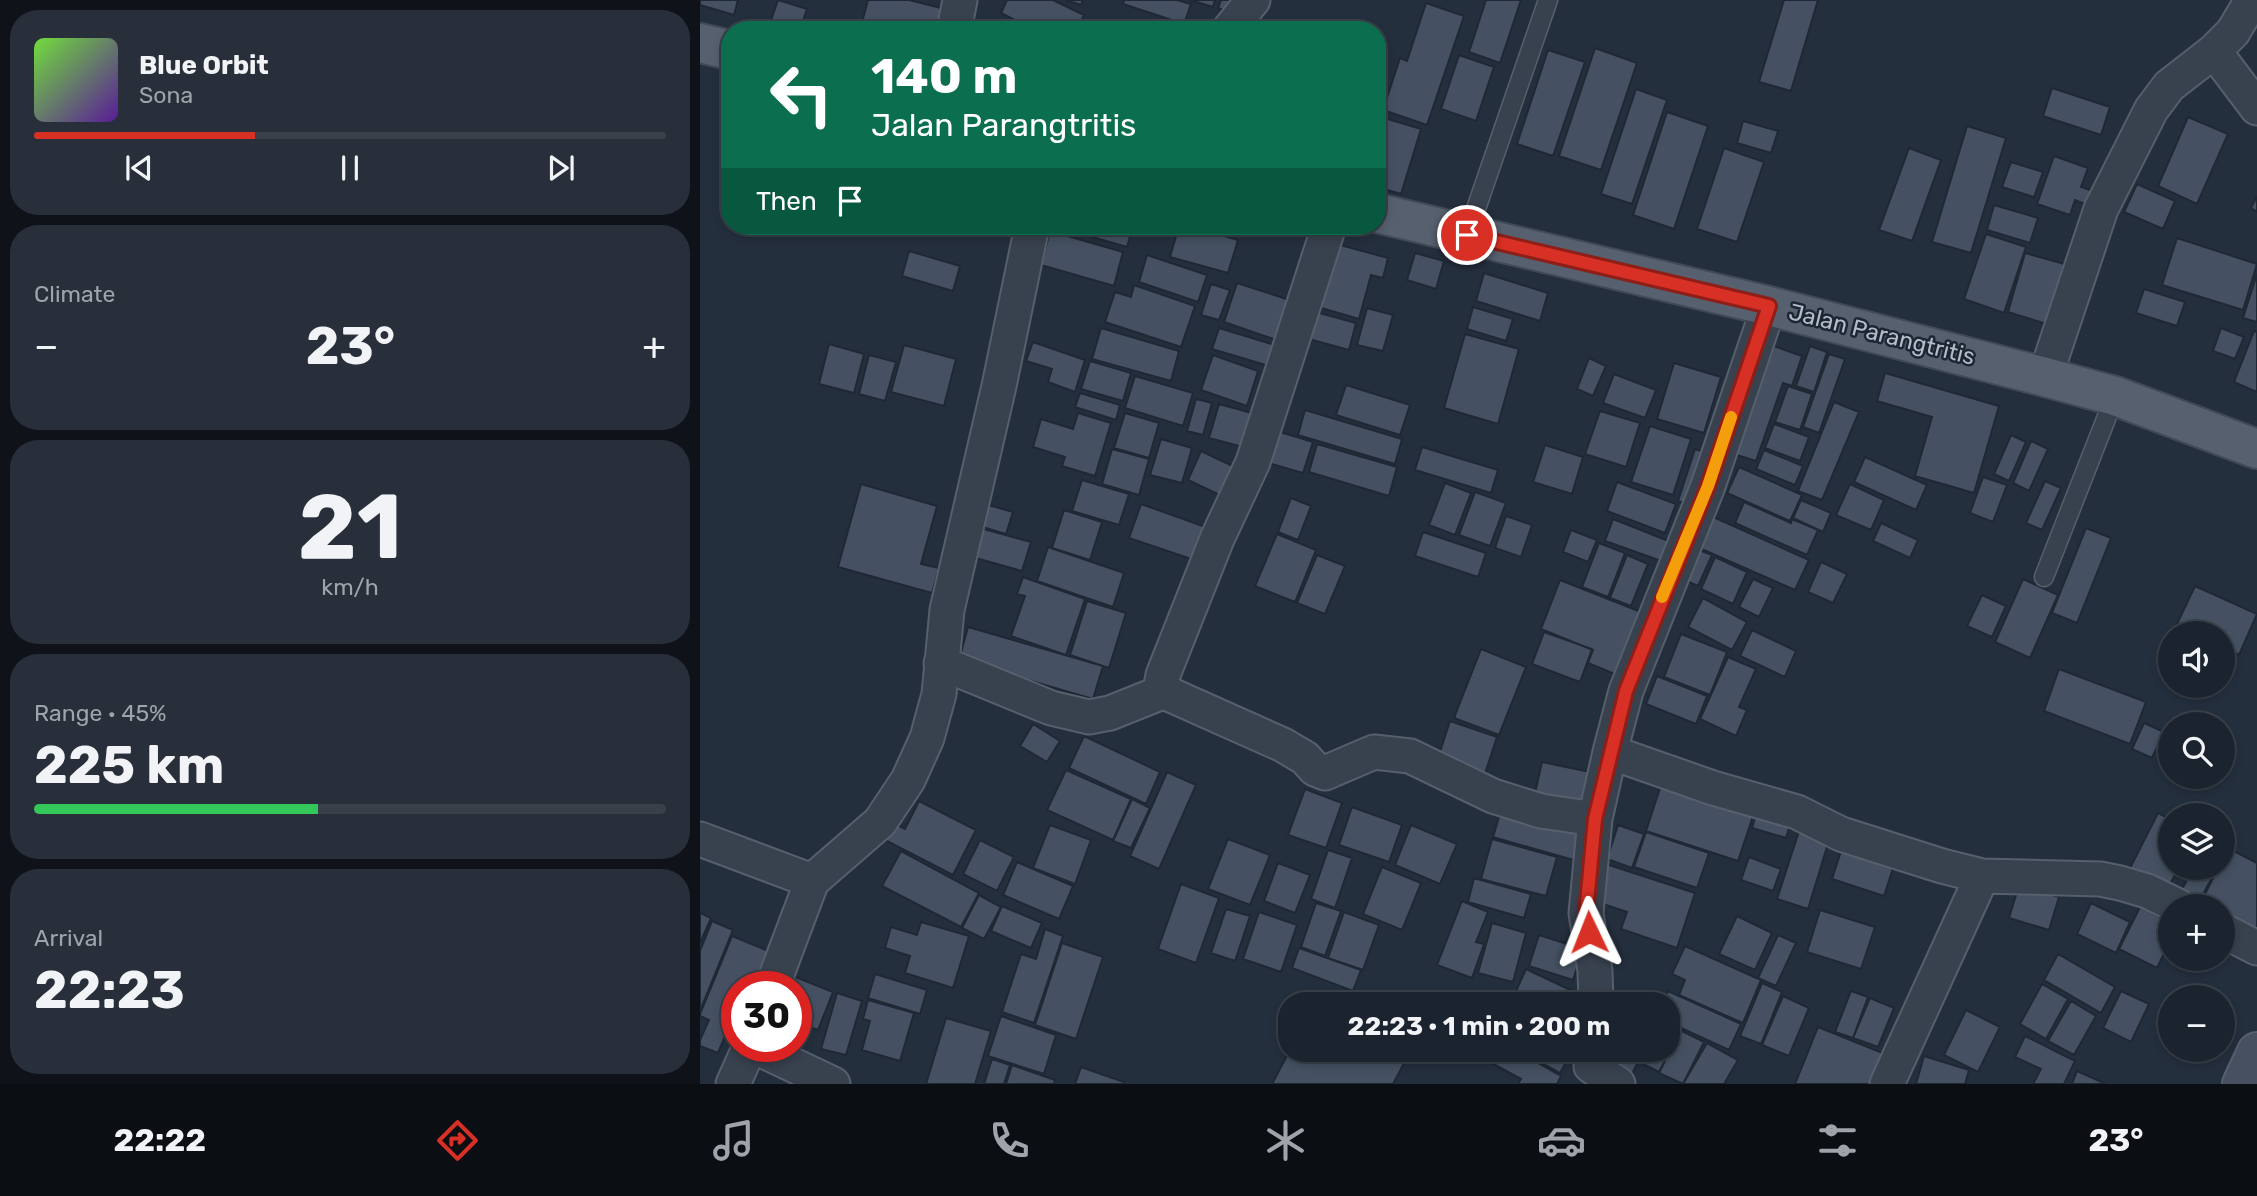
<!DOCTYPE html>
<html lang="en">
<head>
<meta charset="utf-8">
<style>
  :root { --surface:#1b232e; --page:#282f3a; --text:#f1f3f6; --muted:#a0a4aa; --line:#39404a; --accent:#d93025 }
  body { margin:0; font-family:Rubik,sans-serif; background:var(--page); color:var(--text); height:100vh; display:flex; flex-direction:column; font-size:26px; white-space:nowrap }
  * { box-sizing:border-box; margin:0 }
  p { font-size:23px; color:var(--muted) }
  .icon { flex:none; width:38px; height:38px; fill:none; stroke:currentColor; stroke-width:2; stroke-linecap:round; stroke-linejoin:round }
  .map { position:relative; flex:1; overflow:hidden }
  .drawer { display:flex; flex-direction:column; gap:10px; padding:10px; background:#0f1319; width:700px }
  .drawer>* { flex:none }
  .top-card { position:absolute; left:21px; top:21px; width:665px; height:214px; border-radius:28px; box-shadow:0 4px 10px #0003,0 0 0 2px var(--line); background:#0b6e4f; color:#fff; overflow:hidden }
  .controls { position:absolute; left:1458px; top:621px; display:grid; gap:14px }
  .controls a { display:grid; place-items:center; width:77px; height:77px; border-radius:50%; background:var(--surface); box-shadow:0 4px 10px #0003,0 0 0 2px var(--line); font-size:35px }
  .speed { position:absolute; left:21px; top:971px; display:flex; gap:14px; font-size:35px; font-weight:700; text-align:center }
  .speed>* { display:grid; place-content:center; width:91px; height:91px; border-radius:50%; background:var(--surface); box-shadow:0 4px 10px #0003,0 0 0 2px var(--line); line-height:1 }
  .speed .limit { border:10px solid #d22; background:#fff; color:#111 }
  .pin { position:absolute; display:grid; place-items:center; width:60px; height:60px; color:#fff; margin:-30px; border:4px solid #fff; border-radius:50%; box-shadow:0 2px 7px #0007 }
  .me { position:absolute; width:77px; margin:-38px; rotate:358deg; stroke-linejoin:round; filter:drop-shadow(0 0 5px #0008) }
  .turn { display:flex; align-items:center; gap:24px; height:147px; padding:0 35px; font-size:32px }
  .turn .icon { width:91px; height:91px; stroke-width:2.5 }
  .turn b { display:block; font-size:49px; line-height:60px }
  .then { display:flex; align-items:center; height:66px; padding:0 35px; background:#0003; gap:14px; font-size:26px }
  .big { font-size:52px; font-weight:700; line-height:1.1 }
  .drawer .card { flex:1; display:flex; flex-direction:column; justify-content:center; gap:10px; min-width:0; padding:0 24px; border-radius:28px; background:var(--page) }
  .drawer .dial { align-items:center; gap:0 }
  .dial b { font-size:91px; line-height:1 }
  .song { display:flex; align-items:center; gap:21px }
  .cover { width:84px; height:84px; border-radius:10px; background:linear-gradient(135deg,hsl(100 70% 55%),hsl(270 70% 35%)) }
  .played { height:7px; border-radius:4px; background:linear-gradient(90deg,var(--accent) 35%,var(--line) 35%) }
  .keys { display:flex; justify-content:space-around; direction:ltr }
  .heat { display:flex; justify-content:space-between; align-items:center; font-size:38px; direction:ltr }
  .charge { height:10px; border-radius:5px; background:linear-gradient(90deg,#34c759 45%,var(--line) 0) }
  .trip { position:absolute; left:578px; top:992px; width:402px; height:70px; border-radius:28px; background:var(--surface); box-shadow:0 4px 10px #0003,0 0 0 2px var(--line); font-weight:700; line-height:70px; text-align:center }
  .tab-bar { display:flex; height:112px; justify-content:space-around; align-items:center; background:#0b0e12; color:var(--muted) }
  .tab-bar .icon { width:49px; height:49px }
  .tab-bar .current { color:var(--accent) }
  .tab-bar b { font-size:32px; color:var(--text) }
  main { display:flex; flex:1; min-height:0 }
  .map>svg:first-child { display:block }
  .building { fill:#455162; stroke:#1f2835; stroke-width:2 }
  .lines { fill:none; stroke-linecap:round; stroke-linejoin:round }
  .lane-casing { stroke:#565f6c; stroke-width:21 }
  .street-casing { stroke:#565f6c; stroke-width:37 }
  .secondary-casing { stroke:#565f6c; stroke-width:42 }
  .primary-casing { stroke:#414a57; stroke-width:42 }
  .lane { stroke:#38414e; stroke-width:18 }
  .street { stroke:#38414e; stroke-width:33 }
  .secondary { stroke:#465061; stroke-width:38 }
  .primary { stroke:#56606e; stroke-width:38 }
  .route-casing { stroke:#8d1f18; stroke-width:18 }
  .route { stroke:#d93025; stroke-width:12 }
  .slow { stroke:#f59e0b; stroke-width:12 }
  .labels { text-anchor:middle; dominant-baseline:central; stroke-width:5; stroke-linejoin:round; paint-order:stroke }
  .street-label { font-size:23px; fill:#b4bcc9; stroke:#1d2633 }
</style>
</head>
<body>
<main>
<section class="drawer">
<div class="card">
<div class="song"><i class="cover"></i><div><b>Blue Orbit</b><p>Sona</p></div></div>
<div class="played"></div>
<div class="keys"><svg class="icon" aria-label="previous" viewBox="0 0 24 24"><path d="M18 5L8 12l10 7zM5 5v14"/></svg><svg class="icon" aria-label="pause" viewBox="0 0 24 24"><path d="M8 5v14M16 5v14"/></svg><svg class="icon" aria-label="next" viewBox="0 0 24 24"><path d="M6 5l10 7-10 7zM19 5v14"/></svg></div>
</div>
<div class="card"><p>Climate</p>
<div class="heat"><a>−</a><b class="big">23°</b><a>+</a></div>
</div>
<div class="card dial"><b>21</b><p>km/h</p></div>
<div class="card"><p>Range · 45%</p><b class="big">225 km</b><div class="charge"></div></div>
<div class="card"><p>Arrival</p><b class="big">22:23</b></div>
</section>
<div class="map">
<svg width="1557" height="1084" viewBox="0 0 1557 1084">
  <rect width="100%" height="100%" fill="#242f3e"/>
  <path class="building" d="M0,0h38l-4,15 -34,-10z
    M78,0l29,9 -7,21h-20l-11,-4z
    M168,0h41l40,10 -6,20h-83z
    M307,0h46l31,15 -7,15h-54l2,-5 -24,-12z
    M366,0h17l-2,5z
    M424,0h53l14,4 -7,20 -61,-20z
    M490,0h25l-2,7z
    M521,0h15l-3,13 -15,-5z
    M786,0h35l-21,63 -31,-11z
    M1084,0h34l-27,91 -32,-9z
    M726,3l38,13 -37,109 -44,-15 17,-52 7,3z
    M895,48l42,15 -36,107 -42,-14z
    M848,50l37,12 -32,94 -36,-12z
    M759,55l35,12 -18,54 -35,-12z
    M1352,88l58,19 -9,28 -58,-19z
    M936,89l31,11 -35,104 -31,-10z
    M967,112l41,14 -34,103 -41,-14z
    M681,117l40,12 -20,65 -24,-7v-59z
    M1488,117l40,17 -31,70 -39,-18z
    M1043,121l35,10 -7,22 -34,-10z
    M1267,126l39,12 -35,115 -39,-11z
    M1024,148l40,14 -27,80 -40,-13z
    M1209,148l32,12 -29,81 -33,-11z
    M1354,156l34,12 -7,19 12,4 -5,14 -13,-5 -5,15 -33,-11z
    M1311,162l32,10 -9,25 -32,-10z
    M1437,184l38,17 -12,28 -39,-17z
    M1557,196v16l-6,-4z
    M1294,205l44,13 -8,25 -43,-13z
    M354,226h79l-6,21z
    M479,226h11l48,14 -10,33 -58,-16z
    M350,231l73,21 -9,34 -73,-21z
    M1286,234l40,13 -22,66 -40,-14z
    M1477,238l80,26 -14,46 -81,-25z
    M629,242l59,16 -5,20 -12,-3 -12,44 -48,-14z
    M209,251l51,15 -7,25 -51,-15z
    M715,253l29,8 -8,28 -29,-9z
    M1325,253l43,12 -18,60 -42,-13z
    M447,255l60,20 -9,27 -59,-20z
    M784,273l64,20 -8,28 -64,-20z
    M1557,274v48l-14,-4z
    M537,283l65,21 -14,40 -64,-22z
    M511,284l19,6 -11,30 -18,-5z
    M434,285l61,21 -14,41 -76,-25 10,-30 16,5z
    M1444,289l41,13 -8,24 -41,-13z
    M773,307l40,12 -7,22 -39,-12z
    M667,308l26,7 -10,36 -26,-6z
    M612,311l44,12 -7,27 -44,-12z
    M401,328l78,23 -8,30 -79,-22z
    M519,328l56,17 -6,21 -57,-17z
    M1521,328l23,9 -9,22 -22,-8z
    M1554,331l3,1v60l-23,-10z
    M765,334l54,15 -21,75 -54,-16z
    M333,342l52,18 -10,32 -27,-10 4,-13 -26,-8z
    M1065,343l37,13 -10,30 -9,-3 -27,78 -29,-9z
    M129,344l35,10 -10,39 -35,-9z
    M204,345l52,14 -12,47 -53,-14z
    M1110,346l17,6 -13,40 -18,-6z
    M1129,354l16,5 -26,74 -16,-6z
    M169,355l27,7 -11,39 -26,-7z
    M513,355l45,16 -11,35 -46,-16z
    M889,358l17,8 -13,30 -16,-7z
    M390,361l41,12 -8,28 -42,-12z
    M974,363l47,14 -17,56 -47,-14z
    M1185,373l114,33 -25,87 -59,-17 17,-59 -55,-16z
    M914,374l42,16 -11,28 -42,-15z
    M435,376l58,17 -10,33 -58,-18z
    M646,385l64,20 -10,30 -64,-20z
    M1088,386l24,8 -12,36 -25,-8z
    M380,393l40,12 -4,15 -41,-13z
    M496,399l16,4 -9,32 -16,-4z
    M1134,402l25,10 -37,88 -24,-9z
    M519,404l44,12 -9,34 -45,-12z
    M605,410l97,29 -7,25 -97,-29z
    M900,411l40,12 -14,44 -41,-13z
    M378,413l33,10 -16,53 -33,-10 3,-9 -32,-10 8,-28 32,10z
    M425,413l34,10 -10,35 -35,-10z
    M1074,424l35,13 -9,24 -35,-13z
    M950,426l41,13 -18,56 -42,-13z
    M570,429l43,13 -10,31 -42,-12z
    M1311,435l15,7 -17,39 -15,-7z
    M461,439l31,9 -10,35 -32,-8z
    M1331,441l17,8 -19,42 -16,-8z
    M617,444l80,23 -8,29 -80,-24z
    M845,445l38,12 -11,37 -39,-12z
    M722,447l76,23 -7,23 -76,-23z
    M412,449l37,10 -10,36 -37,-11z
    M995,449l15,5 -17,52 -15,-5z
    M1064,450l39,16 -8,19 -39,-16z
    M501,451l40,19 -13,29 -40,-19z
    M1165,457l62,28 -11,25 -62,-28z
    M1039,467l63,28 -12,26 -63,-28z
    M1283,477l24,8 -14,37 -23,-9z
    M382,480l47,14 -10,31 -47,-14z
    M1345,481l16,7 -19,42 -16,-7z
    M917,482l59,22 -11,29 -58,-22z
    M745,483l26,10 -16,42 -26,-10z
    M161,484l76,22 -16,58 18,4 -7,25 -94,-26z
    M1150,484l34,16 -13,30 -35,-15z
    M775,492l31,11 -16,43 -31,-11z
    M591,498l20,8 -13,34 -20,-8z
    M1101,500l30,13 -8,19 -30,-14z
    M1044,502l47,21 1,-4 26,11 -11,25 -72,-32z
    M285,504l28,8 -7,22 -27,-8z
    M441,504l73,26 -11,33 -74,-25z
    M364,510l38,12 -12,38 -38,-12z
    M806,516l26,9 -11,32 -26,-9z
    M1011,516l98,44 -14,30 -98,-43z
    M913,519l58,23 -7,20 -59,-21z
    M1181,523l37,17 -8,18 -37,-17z
    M280,528l51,14 -9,29 -50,-14z
    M1386,528l25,10 -34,85 -25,-10z
    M871,530l26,10 -9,22 -25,-10z
    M723,532l63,21 -8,24 -63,-21z
    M577,534l39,16 -21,52 -40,-16z
    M899,543l26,10 -17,44 -26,-10z
    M348,547l76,26 -11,34 -76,-26z
    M994,548l18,7 -14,31 -18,-8z
    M617,555l28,11 -20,48 -28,-11z
    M927,555l21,9 -17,42 -21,-8z
    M1015,557l32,15 -14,32 -32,-15z
    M1121,562l26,12 -14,29 -25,-11z
    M323,577l62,22 -19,56 -55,-19 14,-40 -8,-2z
    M1053,579l20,9 -14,29 -20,-10z
    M1323,579l35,16 -28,63 -35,-16z
    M860,580l81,32 -24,63 -29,-12 5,-13 -52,-21z
    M1495,586l62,28 -18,41 -17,-8v-13h-29l-17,-8z
    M1282,595l24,11 -14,31 -25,-11z
    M1003,598l44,24 -15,28 -44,-23z
    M387,601l39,12 -17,55 -39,-13z
    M268,627l135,39 -10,33 -134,-39z
    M1052,630l44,21 -11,26 -45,-21z
    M844,632l48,17 -12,33 -48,-18z
    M981,634l46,18 -17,43 -46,-18z
    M781,649l45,18 -27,68 -45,-17z
    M1028,657l28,12 -17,38 8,3 -11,26 -36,-17z
    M1359,669l87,33 -16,42 -86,-33z
    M957,676l50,20 -11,28 -50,-20z
    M750,721l47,16 -14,43 -47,-16z
    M1444,723l20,9 -12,26 -20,-9z
    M333,724l27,17 -13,21 -27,-16z
    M1470,733v33l-12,-5z
    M384,736l76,36 -14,32 -77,-36z
    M842,762l48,10 -8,41 -49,-11z
    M366,770l65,29 -18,41 -66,-30z
    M467,772l29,13 -37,84 -29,-13z
    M963,779l92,31 -17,51 -92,-30z
    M605,789l37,14 -16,45 -38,-13z
    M432,799l18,9 -19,40 -18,-7z
    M219,801l57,29 -23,45 -72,-37 8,-17 16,8z
    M652,807l50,18 -13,37 -50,-17z
    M802,807l84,24 -9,30 -84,-24z
    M1058,808l34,10 -6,20 -34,-10z
    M1458,813l12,6v31l-4,8 4,3v7h9l-14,25 -38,-19z
    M350,825l41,15 -16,44 -42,-16z
    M711,825l46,19 -17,40 -45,-19z
    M918,825l26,9 -12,34 -25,-9z
    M1100,828l30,9 -22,72 -31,-10z
    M946,832l63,21 -12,35 -63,-21z
    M528,839l42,16 -20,50 -42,-16z
    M792,839l65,18 -11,39 -65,-17z
    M280,840l34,17 -17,34 -34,-17z
    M1144,842l52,17 -12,37 -52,-17z
    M1528,848l29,15v79l-35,-17v-19h-23l19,-38h4v-8z
    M628,850l24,8 -17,50 -24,-9z
    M201,851l78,42 -18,34 -79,-41z
    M1049,857l32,12 -8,22 -32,-11z
    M317,862l56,24 -14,33 -56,-24z
    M578,863l32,12 -15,38 -31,-12z
    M906,864l89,29 -18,55 -56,-19 6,-17 -33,-11z
    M682,867l39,16 -19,47 -39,-16z
    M1493,868h24l-20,38h-11l-10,-5z
    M774,878l57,16 -7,24 -56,-16z
    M481,884l38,14 -23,65 -38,-14z
    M1319,885l40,12 -10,33 -40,-12z
    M279,895l22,12 -17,32 -22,-11z
    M762,901l26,11 -12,30 8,2 -12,34 -35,-13z
    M616,903l25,8 -16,45 -24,-9z
    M1391,903l39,19 -14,31 -39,-19z
    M302,906l40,17 -11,25 -40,-17z
    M1440,907l30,15v19l-13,27 -38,-19z
    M526,909l24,7 -15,45 -24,-8z
    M1120,910l55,17 -14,42 -54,-17z
    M559,912l38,13 -16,47 -38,-13z
    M644,912l35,13 -16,45 -35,-12z
    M0,913l11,5 -11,25z
    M1037,916l35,17 -17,37 -36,-16z
    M12,921l21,9 -33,81v-60z
    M221,922l48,14 -16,52 -48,-15 5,-17 -25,-8 6,-21 26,8z
    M792,923l34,10 -13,49 -35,-9z
    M345,929l18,7 -29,87 -32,-11 19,-58 15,5z
    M839,935l44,14 -10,31 -44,-14z
    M1078,935l18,8 -20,43 -18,-8z
    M32,936l41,17 -14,34h-22v45l-9,-3 -10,24 -18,-7v-6l9,-20 -9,-4v-2z
    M362,943l41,14 -27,82 -41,-14z
    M985,946l76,34 -18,43 -64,-28 6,-15 -13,-6z
    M599,948l62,22 -8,21 -61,-23z
    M1358,954l57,33 -14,26 -57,-33z
    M826,969l57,27 -3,8h-70z
    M83,972l50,20 -15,38 -22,-8v-35h-19z
    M175,974l52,16 -7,24 -52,-16z
    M1062,983l20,9 -21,52 -21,-8z
    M1342,984l26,15 -22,40 -26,-15z
    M968,991l73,33 -12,26 -61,-28v-18h-6z
    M1151,991l17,6 -15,41 -18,-6z
    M1421,991l28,13 -18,38 -28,-14z
    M137,993l25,8 -16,54 -25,-6z
    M1083,996l26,12 -20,48 -27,-11z
    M1170,998l24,10 -16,39 -25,-9z
    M168,1000l46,13 -14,48 -38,-11 8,-29 -7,-2z
    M1371,1001l25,15 -22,39 -26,-14z
    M1266,1010l34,17 -22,45 -34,-17z
    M301,1016l55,19 -12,39 -56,-18z
    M246,1018l45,13 -16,53h-49z
    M968,1023l13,7 -22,42 -18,-9 7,-13h20z
    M96,1027l11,5 -11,23 -17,-9h17z
    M1118,1027l72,29 -11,28h-84z
    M980,1030l24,12 -21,42 -24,-11z
    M1325,1036l50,25 -11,23h-31l8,-15 -26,-12z
    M1007,1043l31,17 -14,24h-41z
    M590,1050h115l5,2 -17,32h-121z
    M780,1050h35l46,26 -4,8h-39l3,-5 -44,-24z
    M819,1050h54l-13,23z
    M900,1050h38l5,2 -11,22 -35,-18z
    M1224,1056l45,14 -4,14h-49z
    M292,1059l18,6 -6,19h-20z
    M312,1065l43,15 -1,4h-48z
    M381,1067l43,15 -1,2h-48z
    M1377,1071l29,13h-34z"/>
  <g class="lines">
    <defs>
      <path id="lane" d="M767,235l81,-235
        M1344,577l71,-181"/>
      <path id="street" d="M254,30l6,-30
        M529,30l24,-30
        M1514,51l43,57
        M629,226l-76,236 -36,77 -54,136 -2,11 10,9 112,50 22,13 10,11 10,4 49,-21 36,4 83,40 48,15 54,8
        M1345,377l56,-168 50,-99 18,-24 45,-35 19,-19 19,-32
        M241,663l110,45 38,9 21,-4 55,-22
        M910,752l103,36 84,24 44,22 101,32 40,10 118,3 20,4 27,8 31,15
        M0,839l112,42
        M1522,930l35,18
        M72,987l40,-106 68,-59 28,-42 19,-42 12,-44 8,-84 52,-224 33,-160
        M896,1004l-1,-33 -9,-58 9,-94 15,-67 16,-61 82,-205 61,-180
        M53,1046l80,38
        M893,1050l-2,16 27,18
        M33,1084l17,-38
        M1187,1084l95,-208"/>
      <path id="secondary" d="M1542,1084l15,-32"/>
      <path id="primary" d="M0,43l30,7
        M677,213l392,93 276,71 70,19 142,53"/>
    </defs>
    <use href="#lane" class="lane-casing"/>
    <use href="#street" class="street-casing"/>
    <use href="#secondary" class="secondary-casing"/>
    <use href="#primary" class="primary-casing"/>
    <use href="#lane" class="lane"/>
    <use href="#street" class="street"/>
    <use href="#secondary" class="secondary"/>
    <use href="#primary" class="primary"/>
  </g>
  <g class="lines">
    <defs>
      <path id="route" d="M767,235l302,71 -61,180 -82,205 -31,128 -9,94 3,19"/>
    </defs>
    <use href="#route" class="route-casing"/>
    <use href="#route" class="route"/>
    <path class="slow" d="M962,597l46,-111 23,-69"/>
  </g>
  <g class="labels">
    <g class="street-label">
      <text transform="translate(1182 334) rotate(14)">Jalan Parangtritis</text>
    </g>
  </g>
</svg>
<div class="controls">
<a><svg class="icon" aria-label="sound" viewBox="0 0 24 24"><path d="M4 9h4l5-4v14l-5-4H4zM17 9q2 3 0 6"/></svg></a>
<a><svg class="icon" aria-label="search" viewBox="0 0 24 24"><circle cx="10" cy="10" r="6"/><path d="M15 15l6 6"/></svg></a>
<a><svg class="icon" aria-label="layers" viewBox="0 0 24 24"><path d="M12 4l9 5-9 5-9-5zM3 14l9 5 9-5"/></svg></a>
<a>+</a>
<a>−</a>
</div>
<div class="speed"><div class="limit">30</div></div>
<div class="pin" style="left:767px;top:235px;background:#d93025"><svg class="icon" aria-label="arrive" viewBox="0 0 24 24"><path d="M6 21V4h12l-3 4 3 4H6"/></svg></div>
<svg class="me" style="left:889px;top:932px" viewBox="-20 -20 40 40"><path d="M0-17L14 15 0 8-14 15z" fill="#d93025" stroke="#fff" stroke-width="4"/></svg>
<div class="trip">22:23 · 1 min · 200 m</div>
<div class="top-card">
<div class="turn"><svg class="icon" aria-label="left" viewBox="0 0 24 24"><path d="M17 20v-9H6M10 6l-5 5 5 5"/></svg><div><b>140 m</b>Jalan Parangtritis</div></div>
<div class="then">Then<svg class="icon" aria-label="arrive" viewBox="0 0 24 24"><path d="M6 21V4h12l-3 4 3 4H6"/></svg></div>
</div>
</div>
</main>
<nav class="tab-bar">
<b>22:22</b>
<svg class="icon current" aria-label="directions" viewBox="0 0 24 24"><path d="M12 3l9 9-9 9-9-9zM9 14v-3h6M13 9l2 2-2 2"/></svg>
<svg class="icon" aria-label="music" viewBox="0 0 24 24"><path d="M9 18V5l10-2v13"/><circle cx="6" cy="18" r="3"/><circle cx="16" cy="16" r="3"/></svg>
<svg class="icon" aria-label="phone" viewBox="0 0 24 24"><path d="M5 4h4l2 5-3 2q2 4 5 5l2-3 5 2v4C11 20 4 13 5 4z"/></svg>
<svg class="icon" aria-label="climate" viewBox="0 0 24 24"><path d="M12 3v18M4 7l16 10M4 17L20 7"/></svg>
<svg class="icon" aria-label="car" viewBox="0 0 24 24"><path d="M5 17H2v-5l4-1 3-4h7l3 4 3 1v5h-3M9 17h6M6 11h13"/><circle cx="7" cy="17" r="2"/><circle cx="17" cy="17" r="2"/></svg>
<svg class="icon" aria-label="filters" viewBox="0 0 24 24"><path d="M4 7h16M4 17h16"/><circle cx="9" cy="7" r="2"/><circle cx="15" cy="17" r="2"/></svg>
<b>23°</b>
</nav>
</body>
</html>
